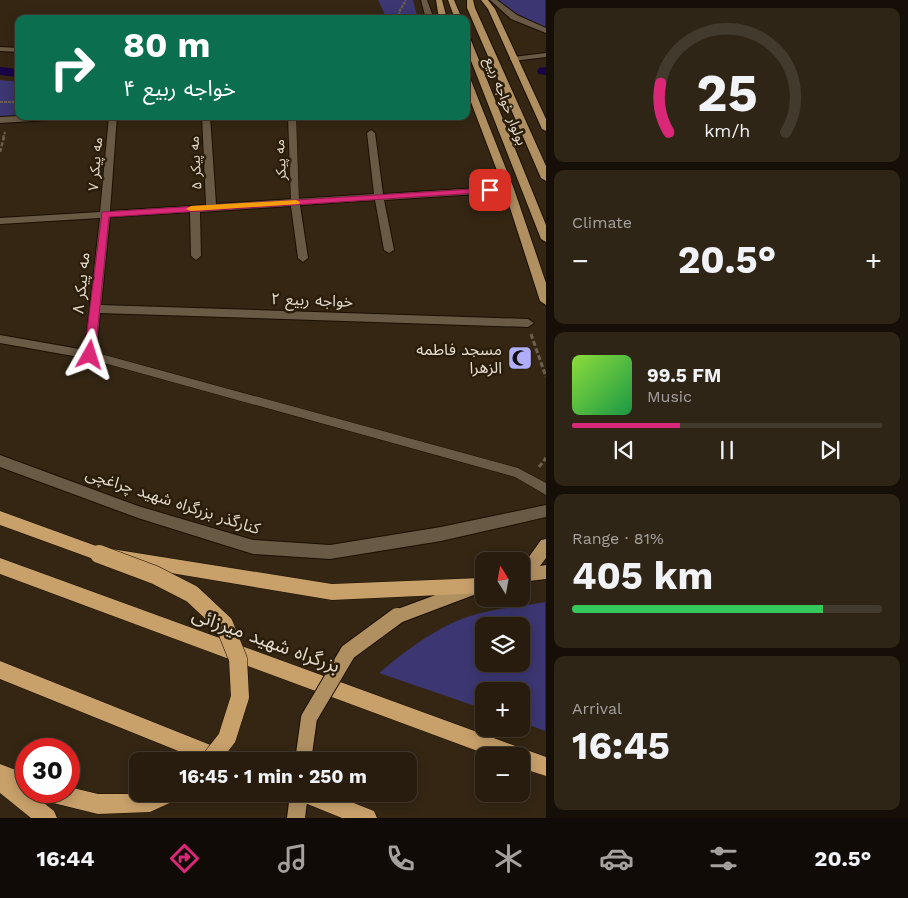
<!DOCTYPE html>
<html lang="en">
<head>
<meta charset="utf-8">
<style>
  :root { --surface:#271c0e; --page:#2f2517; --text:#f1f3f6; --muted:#a4a19e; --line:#433a2e; --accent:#db2777 }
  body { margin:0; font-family:"Work Sans","Noto Sans Arabic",sans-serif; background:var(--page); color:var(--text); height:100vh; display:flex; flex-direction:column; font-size:19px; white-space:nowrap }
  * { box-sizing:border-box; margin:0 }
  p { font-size:16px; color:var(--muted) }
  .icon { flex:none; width:28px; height:28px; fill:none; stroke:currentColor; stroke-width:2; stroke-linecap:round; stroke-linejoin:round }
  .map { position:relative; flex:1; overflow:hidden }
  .panel { display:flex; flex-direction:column; gap:8px; padding:8px; background:#150f08; width:362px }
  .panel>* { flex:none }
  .banner { position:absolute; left:15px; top:15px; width:455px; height:105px; border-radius:10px; box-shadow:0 2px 12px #0003,0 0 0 1px var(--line); background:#0b6e4f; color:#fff; overflow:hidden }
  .needle { width:32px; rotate:349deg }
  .fabs { position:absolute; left:475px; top:552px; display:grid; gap:10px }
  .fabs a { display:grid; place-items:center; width:55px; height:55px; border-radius:10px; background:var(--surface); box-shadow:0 2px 12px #0003,0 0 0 1px var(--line); font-size:25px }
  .speed { position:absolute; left:15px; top:738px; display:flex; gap:10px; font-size:25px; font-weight:700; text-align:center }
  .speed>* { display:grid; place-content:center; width:65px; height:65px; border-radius:50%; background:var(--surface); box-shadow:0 2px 12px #0003,0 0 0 1px var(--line); line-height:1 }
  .speed .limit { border:8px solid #d22; background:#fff; color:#111 }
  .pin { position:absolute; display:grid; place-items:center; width:42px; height:42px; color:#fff; margin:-21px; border-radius:10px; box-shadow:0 2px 8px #0006 }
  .me { position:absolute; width:55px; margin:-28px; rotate:6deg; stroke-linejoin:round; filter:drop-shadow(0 0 4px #0008) }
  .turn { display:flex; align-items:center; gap:18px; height:105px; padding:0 25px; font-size:22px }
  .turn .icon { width:65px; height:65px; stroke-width:2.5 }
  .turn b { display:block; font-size:35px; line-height:42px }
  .big { font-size:38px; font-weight:700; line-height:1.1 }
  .panel .tile { flex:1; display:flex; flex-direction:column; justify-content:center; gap:8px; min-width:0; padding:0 18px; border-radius:10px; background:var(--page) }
  .panel .dial { align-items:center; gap:0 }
  .dial svg { height:130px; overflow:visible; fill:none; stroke:var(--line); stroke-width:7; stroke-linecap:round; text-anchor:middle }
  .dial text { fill:var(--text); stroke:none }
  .song { display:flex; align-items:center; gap:15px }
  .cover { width:60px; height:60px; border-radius:8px; background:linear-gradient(135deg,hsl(90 70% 55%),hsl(140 70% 35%)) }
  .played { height:5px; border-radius:2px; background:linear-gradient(90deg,var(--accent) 35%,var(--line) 35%) }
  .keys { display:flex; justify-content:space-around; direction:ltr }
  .heat { display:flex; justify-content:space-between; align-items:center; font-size:28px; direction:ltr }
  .charge { height:8px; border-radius:4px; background:linear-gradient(90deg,#34c759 81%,var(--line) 0) }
  .trip { position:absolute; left:129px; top:752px; width:288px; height:50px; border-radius:10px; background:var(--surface); box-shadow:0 2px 12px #0003,0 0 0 1px var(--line); font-weight:700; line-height:50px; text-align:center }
  .dock { display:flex; height:80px; justify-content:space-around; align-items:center; background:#100b06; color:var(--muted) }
  .dock .icon { width:35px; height:35px }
  .dock .current { color:var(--accent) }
  .dock b { font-size:22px; color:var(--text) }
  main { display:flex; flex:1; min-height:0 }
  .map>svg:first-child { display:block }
  .green { fill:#3c3672; fill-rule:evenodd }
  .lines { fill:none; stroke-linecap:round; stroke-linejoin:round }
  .canal { fill:#180348; fill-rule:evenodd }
  .service-casing { stroke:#1b0f00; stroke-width:1 }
  .minor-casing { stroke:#1b0f00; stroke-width:2 }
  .tertiary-casing { stroke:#1b0f00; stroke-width:2 }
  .secondary-casing { stroke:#1b0f00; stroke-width:2 }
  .primary-casing { stroke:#1b0f00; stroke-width:2 }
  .trunk-casing { stroke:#1b0f00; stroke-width:1 }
  .path-far2 { stroke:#6b5f4e; stroke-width:2; stroke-dasharray:3 1; stroke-linecap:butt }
  .path-far1 { stroke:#6b5f4e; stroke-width:2.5; stroke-dasharray:4 2; stroke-linecap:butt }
  .path { stroke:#6b5f4e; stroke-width:3; stroke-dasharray:5 2.5; stroke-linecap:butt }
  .service { fill:#695a45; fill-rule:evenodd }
  .minor { fill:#695a45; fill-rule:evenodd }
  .tertiary { fill:#695a45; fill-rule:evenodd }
  .secondary { fill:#695a45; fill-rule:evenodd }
  .primary { fill:#b08f61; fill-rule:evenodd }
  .trunk { fill:#c8a06a; fill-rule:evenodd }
  .primary-bridge-casing { stroke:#1b0f00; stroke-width:18; stroke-linecap:butt }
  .trunk-bridge-casing { stroke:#1b0f00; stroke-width:19; stroke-linecap:butt }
  .primary-bridge { stroke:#b08f61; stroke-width:16 }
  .trunk-bridge { stroke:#c8a06a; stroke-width:18 }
  .route { fill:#db2777; stroke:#8e194d }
  .slow { fill:#f59e0b }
  .labels { text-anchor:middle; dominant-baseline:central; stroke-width:5; stroke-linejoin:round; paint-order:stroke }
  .far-street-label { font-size:14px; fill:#e4dbcf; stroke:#2a1d09 }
  .street-label { font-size:16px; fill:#e4dbcf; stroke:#2a1d09 }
  .poi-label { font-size:16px; fill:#e4dbcf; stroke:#2a1d09; text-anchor:end }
  .near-street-label { font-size:19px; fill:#e4dbcf; stroke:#2a1d09 }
</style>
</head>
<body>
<main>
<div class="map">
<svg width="546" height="818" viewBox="0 0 546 818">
  <rect width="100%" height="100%" fill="#342613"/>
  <path class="green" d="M378,0h35l5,19h-31z
    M498,0h47v29l-28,-14z
    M0,80l19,2v34l-19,1z
    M545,602v129l-24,-9v-31h-37v18l-105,-36c29,-24 61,-49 98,-59 22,-6 46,-8 68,-12zM521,626v38h-37v-38z"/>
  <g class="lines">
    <path class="canal" d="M0,67l19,2v8l-19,-2z
      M546,67v8l-7,-1 -2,-3 2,-3z"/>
    <defs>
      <path id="service" d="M288,116h8l3,86 -4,3 -4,-3z
        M90,351l428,117 28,15v12l-31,-18 -429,-119 -1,-3 1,-3z"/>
      <path id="minor" d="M19,116h50l-4,3 -65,4v-6z
        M109,116h8l-7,95 96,-6 -4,-89h8l6,88 158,-10 -7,-61 4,-3 4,3 8,61 126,-8 5,3 -5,3 -125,8 10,50 -5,3 -5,-3 -9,-50 -75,5 8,53 -5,4 -5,-4 -7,-52 -91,6 1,44 -5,4 -5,-4 -1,-44 -80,5 -9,88 427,14 6,4 -6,4 -428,-14 -4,42 -6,4 -90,-16v-8l85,15 15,-132 -100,6v-6l100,-6z"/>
      <path id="tertiary" d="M421,0h6l7,19h-8z
        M490,0h7l20,15 29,13v5l-35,-14z
        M0,47l19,1v4l-19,-1z
        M546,53v4l-33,4 -4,-2 4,-2z"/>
      <path id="secondary" d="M0,455l138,51 115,34 77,5 111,-18 105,-22v12l-105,24 -111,18 -77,-5 -115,-36 -138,-51z"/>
      <path id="primary" d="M436,0h6l5,19h-8z
        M448,0h6l8,19h-7z
        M467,0h6l2,8 71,158v15l-5,-3 -74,-170z
        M481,0h7l7,9 51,110v12l-4,-2 -54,-120z
        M466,36l4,2 76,187v17l-5,-3 -75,-191z
        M466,76l4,2 44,111 32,94v22l-6,-4 -36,-112 -38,-100z
        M546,539v19l-6,8 6,-1v14l-25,3v-14l20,-28z
        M474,581l5,2 2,5 -2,5 -82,31 -5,-3 -3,-5 3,-5z
        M290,794h18l-3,24h-18z"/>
      <path id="trunk" d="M0,511l99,36 233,37 149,-6 3,1v14l-152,7 -233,-39 -99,-36z
        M0,558l546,199v19l-25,-8v-12h-30l-491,-182z
        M0,661l233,93 2,7h-32l-203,-82z
        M0,764l26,10v17h6l-2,1 24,19 3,7h-26l-31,-25z
        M69,787l29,7h79l-3,7 -24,11 -52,2 -53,-13 -7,-3 -3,-7h34z
        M297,794h34l43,17 3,7h-35l-42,-17z"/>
    </defs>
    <use href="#service" class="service-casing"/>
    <use href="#minor" class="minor-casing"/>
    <use href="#tertiary" class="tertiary-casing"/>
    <use href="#secondary" class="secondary-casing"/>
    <use href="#primary" class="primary-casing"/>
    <use href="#trunk" class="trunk-casing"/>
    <path class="path-far2" d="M401,19l-2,-7 7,-12
      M0,102h17
      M3,138l2,-6"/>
    <path class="path-far1" d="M0,152l4,-15"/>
    <path class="path" d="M531,334l15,43
      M539,467l7,-9"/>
    <use href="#service" class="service"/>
    <use href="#minor" class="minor"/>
    <use href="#tertiary" class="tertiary"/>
    <use href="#secondary" class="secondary"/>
    <use href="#primary" class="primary"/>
    <use href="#trunk" class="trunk"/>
    <defs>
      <path id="primary-bridge" d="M303,761l6,-43 39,-66 49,-36"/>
      <path id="trunk-bridge" d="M99,554l56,21 37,19 32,30 14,35 2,38 -13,41 -18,23"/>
    </defs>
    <use href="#primary-bridge" class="primary-bridge-casing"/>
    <use href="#trunk-bridge" class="trunk-bridge-casing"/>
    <use href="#primary-bridge" class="primary-bridge"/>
    <use href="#trunk-bridge" class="trunk-bridge"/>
  </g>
  <path class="route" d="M490,188h3v4l-384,25 -14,138 -5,4 -6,-4 18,-143z"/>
  <path class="slow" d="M296,200l4,2 -1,2 -108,7 -5,-2 5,-3z"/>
  <defs>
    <symbol id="mosque-square" viewBox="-11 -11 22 22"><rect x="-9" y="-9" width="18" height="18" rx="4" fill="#b0aefa" stroke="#2a1d09"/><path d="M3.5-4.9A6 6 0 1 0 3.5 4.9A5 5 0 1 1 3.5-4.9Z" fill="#111"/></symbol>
  </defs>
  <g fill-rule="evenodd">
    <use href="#mosque-square" x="506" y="344" width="28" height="28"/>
  </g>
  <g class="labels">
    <g class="far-street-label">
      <text transform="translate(506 101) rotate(69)">بولوار خواجه ربیع</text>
      <text transform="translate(280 160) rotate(-93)">مه پیکر</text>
      <text transform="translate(195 163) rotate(-93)">مه پیکر ۵</text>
      <text transform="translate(95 164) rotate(-85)">مه پیکر ۷</text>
    </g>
    <g class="street-label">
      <text transform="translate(81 283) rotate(-84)">مه پیکر ۸</text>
      <text transform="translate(312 300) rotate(2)">خواجه ربیع ۲</text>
      <text transform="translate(173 501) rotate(18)">کنارگذر بزرگراه شهید چراغچی</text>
    </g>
    <g class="poi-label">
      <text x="502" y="349">مسجد فاطمه<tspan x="502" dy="18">الزهرا</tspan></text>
    </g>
    <g class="near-street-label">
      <text transform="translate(266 640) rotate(20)">بزرگراه شهید میرزائی</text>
    </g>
  </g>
</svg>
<div class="fabs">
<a><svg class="needle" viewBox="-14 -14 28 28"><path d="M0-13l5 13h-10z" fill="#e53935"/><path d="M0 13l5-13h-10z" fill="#a4a19e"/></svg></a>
<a><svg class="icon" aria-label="layers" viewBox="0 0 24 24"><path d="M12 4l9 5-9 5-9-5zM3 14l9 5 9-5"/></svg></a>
<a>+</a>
<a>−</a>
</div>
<div class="speed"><div class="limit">30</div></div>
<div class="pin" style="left:490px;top:190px;background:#d93025"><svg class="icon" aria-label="arrive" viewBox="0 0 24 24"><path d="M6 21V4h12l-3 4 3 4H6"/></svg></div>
<svg class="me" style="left:90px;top:355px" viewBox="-20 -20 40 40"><path d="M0-17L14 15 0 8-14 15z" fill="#db2777" stroke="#fff" stroke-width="4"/></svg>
<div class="trip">16:45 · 1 min · 250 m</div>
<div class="banner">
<div class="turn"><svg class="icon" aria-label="right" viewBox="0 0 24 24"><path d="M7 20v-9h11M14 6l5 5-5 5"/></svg><div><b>80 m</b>خواجه ربیع ۴</div></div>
</div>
</div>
<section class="panel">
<div class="tile dial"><svg viewBox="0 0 100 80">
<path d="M14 69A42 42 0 1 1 86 69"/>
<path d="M14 69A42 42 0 0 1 9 39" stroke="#db2777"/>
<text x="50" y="56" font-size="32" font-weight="700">25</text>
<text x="50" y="72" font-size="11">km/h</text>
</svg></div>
<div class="tile"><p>Climate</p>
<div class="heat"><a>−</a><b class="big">20.5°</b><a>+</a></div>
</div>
<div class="tile">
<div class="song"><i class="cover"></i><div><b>99.5 FM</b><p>Music</p></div></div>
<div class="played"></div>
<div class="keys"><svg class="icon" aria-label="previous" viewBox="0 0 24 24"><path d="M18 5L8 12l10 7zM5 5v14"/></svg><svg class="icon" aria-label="pause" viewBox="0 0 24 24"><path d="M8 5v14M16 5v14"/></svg><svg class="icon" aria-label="next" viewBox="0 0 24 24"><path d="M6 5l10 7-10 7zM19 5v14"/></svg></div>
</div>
<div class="tile"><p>Range · 81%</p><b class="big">405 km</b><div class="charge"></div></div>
<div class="tile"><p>Arrival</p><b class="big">16:45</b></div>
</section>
</main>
<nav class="dock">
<b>16:44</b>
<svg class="icon current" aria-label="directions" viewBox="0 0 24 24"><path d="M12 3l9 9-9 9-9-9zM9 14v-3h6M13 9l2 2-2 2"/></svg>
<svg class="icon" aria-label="music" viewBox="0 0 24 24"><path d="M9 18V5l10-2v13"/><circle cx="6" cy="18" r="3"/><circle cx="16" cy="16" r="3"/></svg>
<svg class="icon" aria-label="phone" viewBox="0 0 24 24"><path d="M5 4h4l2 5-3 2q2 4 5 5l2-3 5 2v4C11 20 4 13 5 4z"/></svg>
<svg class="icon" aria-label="climate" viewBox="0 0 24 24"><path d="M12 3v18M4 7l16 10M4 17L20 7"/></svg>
<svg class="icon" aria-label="car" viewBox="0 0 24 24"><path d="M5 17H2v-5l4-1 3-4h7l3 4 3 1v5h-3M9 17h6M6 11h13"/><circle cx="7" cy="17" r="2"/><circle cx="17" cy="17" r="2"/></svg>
<svg class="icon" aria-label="filters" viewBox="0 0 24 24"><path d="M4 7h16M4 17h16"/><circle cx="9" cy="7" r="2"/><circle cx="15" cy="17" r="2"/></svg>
<b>20.5°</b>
</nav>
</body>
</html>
